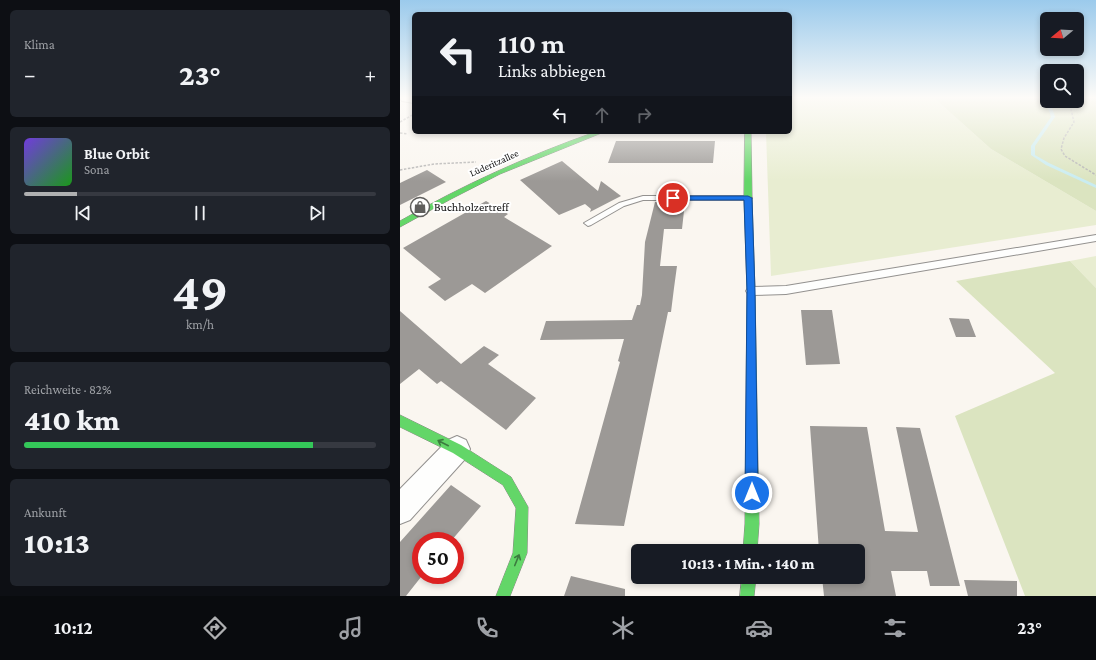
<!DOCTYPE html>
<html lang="de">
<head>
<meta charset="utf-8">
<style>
  :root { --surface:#171b24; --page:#20242c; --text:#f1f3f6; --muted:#9ea1a6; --line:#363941; --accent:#afb0b1 }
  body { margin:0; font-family:"Crimson Pro",serif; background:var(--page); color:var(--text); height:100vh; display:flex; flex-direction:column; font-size:15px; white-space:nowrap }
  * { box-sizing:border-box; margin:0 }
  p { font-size:13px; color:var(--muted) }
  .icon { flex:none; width:22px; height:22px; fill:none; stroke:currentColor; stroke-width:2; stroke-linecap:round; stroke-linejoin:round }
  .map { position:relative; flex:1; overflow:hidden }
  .panel { display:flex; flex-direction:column; gap:10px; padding:10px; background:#0d0f14; width:400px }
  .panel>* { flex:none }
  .banner { position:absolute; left:12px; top:12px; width:380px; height:122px; border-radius:6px; box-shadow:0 2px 6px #0003; background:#171b24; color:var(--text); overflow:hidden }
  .needle { width:26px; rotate:252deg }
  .controls { position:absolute; left:640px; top:12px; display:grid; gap:8px }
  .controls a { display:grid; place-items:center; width:44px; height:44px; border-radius:6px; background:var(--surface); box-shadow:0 2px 6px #0003; font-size:20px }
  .speed { position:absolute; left:12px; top:532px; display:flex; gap:8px; font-size:20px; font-weight:700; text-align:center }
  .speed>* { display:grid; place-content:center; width:52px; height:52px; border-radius:50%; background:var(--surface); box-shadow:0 2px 6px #0003; line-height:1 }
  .speed .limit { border:6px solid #d22; background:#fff; color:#111 }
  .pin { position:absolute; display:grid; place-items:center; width:34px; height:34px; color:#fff; margin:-17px; border:2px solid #fff; border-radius:50%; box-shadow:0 1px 4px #0007 }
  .me { position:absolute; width:44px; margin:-22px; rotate:0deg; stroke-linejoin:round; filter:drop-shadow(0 0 3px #0008) }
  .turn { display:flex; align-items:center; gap:14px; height:84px; padding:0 20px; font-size:18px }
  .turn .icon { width:52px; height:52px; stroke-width:2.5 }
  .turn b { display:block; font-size:28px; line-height:34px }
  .lanes { display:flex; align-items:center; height:38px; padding:0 20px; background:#0003; justify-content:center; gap:20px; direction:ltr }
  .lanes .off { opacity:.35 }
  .big { font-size:30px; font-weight:800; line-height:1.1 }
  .panel .card { flex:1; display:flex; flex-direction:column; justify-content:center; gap:6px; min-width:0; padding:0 14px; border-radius:6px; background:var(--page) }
  .panel .dial { align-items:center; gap:0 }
  .dial b { font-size:52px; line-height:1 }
  .song { display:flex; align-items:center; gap:12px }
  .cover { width:48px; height:48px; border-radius:6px; background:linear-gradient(135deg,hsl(260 70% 55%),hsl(120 70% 35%)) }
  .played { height:4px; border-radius:2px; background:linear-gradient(90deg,var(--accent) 15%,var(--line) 15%) }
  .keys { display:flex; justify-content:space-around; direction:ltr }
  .heat { display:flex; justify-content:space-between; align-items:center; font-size:22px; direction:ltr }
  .charge { height:6px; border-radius:3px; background:linear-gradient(90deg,#34c759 82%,var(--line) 0) }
  .trip { position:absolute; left:231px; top:544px; width:234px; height:40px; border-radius:6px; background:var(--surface); box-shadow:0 2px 6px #0003; font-weight:800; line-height:40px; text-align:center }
  .tab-bar { display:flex; height:64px; justify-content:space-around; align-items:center; background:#090b0e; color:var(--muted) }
  .tab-bar .icon { width:28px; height:28px }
  .tab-bar .on { color:var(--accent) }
  .tab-bar b { font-size:18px; color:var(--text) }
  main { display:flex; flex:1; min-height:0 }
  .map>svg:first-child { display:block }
  .green { fill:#e8edd1 }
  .forest { fill:#dbe4c0 }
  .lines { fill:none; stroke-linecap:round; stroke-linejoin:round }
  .stream { fill:#c9ecf1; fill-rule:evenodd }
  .building { fill:#9c9996 }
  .lane-casing { stroke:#93918f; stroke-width:2 }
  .street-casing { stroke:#93918f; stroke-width:2 }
  .fast-casing { stroke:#8a8885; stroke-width:1 }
  .path { stroke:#b7b6b5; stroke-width:1.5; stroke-dasharray:2.5 1.5; stroke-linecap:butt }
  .lane { fill:#fefefd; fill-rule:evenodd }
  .street { fill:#fefefd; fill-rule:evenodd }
  .fast { fill:#63d668; fill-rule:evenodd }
  .oneway { stroke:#3c7b3f }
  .route { fill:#1a73e8; stroke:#114b97 }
  .labels { text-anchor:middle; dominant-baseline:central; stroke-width:4; stroke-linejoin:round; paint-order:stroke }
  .far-street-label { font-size:10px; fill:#0c0c0c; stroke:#fff }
  .poi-label { font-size:12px; fill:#0c0c0c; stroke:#fff; text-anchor:start }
</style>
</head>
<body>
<main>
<section class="panel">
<div class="card"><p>Klima</p>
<div class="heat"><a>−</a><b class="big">23°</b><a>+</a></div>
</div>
<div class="card">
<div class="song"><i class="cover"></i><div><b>Blue Orbit</b><p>Sona</p></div></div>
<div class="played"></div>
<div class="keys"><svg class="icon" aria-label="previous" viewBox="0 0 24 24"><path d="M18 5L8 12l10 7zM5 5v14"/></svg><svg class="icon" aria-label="pause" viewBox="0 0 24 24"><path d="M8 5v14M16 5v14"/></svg><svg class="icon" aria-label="next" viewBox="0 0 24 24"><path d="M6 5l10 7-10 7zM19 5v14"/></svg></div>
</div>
<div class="card dial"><b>49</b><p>km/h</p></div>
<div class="card"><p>Reichweite · 82%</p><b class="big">410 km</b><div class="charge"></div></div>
<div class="card"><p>Ankunft</p><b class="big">10:13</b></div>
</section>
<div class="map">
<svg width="696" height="596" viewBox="0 0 696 596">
  <rect width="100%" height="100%" fill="#faf6f0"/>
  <path class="green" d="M390,98h144l57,51 105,62v14l-325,51 -5,-144h24z
    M696,256v32l-26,-27z"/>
  <path class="forest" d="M534,98h113v3h30v-3h19v113l-105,-62z
    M670,261l26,27v308h-71l-70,-180 100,-43 -99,-92z"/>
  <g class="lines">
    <path class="stream" d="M647,100v1h3l5,16 -20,29v9l14,8 47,22v3l-50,-23 -15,-10v-9l20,-29 -5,-16z"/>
  </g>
  <path class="building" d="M216,141h99l-2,22h-105z
    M162,161l36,30 3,-10 20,15 -31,16 1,-3 -6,-5 -26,11 -39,-35z
    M27,170l19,12 -46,23v-22z
    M86,201l22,13 -4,3 48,29 -67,47 -13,-9 -27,17 -17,-14 13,-8 -38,-31z
    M255,202h30l-3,27h-18l-4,37h17l-3,22 -3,24h-3l-44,214 -49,-2 45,-162 -2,-1 6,-22 -84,1 6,-19 86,-1 5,-15h3l2,-10 3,-53z
    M401,310h31l8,54 -34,1z
    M0,311l61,53 23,-18 15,9 -11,9 48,34 -30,32 -65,-49 -4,3 -18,-15 -19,15z
    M549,318l20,1 7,18h-20z
    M410,426l57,1 18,104 33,1 -22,-105 24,1 40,158h-30l-3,-15h-36l5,25h-72l-2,-19h36v-26h-39z
    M51,485l30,21 -30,35h-30v36l-15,19h-6v-54z
    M171,576l54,13v7h-61z
    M564,580l53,1v15h-49z"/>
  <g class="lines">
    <defs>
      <path id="lane" d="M243,196h105l4,2 -4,2h-105l-19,6 -33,19 -3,1 -4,-3 35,-20z
        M696,235v6l-310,53 -35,1 -3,-1 -2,-3 2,-3 3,-1 35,-1z"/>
      <path id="street" d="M0,98h14v5l-12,-2z
        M57,436l9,4 4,9 -4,9 -56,62 -10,4v-35l48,-49z"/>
      <path id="fast" d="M195,132h9l-104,42 -49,25 -51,28v-6c63,-36 127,-65 195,-89z
        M345,132h6l1,66 3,93 4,233 -2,27h-14l2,-27 2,-233 -3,-93z
        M0,415l61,30 50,32 17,30 -1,46 -17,43h-14l17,-43 3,-45 -13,-23 -50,-32 -53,-26z
        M342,577h14l-2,19h-14z"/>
    </defs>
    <use href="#lane" class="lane-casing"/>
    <use href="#street" class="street-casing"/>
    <use href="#fast" class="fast-casing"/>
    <path class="path" d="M669,101l5,21 -10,16 -3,11 4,7 31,19
      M0,122l14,-8
      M0,133l8,1
      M0,170l34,-6 42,-2"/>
    <use href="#lane" class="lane"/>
    <use href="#street" class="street"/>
    <use href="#fast" class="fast"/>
  </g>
  <defs><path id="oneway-shaft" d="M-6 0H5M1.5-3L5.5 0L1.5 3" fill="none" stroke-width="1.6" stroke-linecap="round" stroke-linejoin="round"/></defs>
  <g class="oneway">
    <use href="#oneway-shaft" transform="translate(43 443) rotate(-153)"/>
    <use href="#oneway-shaft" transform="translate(117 560) rotate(-68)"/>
  </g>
  <linearGradient id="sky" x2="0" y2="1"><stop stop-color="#9bcaec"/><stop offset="0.54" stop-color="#fdfbf8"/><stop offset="1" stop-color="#fdfbf8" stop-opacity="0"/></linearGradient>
  <rect width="696" height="181" fill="url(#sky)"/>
  <path class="route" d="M273,196h75l4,2 3,93 3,202 -2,4 -4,2 -5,-2 -2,-4 2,-202 -3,-91h-74l-1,-2z"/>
  <defs>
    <symbol id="shop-ring" viewBox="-11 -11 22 22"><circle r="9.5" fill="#fff" stroke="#5f5e5c" stroke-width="1.5"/><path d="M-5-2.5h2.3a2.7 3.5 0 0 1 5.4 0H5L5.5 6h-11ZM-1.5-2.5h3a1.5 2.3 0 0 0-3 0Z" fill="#5f5e5c"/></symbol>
  </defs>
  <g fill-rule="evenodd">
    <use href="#shop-ring" x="9" y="196" width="22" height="22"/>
  </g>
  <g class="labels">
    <g class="far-street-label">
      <text transform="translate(94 163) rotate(-24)">Lüderitzallee</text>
    </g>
    <g class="poi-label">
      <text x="34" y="207">Buchholzertreff</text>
    </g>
  </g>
</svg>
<div class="controls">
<a><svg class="needle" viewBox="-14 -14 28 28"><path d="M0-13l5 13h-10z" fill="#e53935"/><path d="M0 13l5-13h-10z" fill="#9ea1a6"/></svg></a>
<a><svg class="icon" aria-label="search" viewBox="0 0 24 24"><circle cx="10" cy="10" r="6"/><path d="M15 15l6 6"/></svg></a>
</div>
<div class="speed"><div class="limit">50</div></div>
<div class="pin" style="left:273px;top:198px;background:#d93025"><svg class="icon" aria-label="arrive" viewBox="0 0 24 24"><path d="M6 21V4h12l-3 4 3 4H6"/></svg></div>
<svg class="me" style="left:352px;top:493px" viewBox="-20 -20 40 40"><circle r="17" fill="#1a73e8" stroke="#fff" stroke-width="3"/><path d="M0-11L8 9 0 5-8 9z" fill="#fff"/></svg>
<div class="trip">10:13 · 1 Min. · 140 m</div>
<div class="banner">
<div class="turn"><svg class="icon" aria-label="left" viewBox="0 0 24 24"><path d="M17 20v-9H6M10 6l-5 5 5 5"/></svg><div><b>110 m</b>Links abbiegen</div></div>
<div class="lanes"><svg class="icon" aria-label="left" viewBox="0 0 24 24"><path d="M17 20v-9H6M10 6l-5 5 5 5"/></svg><svg class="icon off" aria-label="ahead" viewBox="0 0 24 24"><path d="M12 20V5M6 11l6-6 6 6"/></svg><svg class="icon off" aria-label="right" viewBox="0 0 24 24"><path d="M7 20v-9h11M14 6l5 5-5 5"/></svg></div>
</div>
</div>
</main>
<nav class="tab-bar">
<b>10:12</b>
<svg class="icon on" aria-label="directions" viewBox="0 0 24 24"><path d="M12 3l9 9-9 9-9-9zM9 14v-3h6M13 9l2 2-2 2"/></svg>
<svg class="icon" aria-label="music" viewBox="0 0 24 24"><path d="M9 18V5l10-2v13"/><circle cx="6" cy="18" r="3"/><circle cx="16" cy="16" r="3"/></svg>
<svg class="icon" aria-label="phone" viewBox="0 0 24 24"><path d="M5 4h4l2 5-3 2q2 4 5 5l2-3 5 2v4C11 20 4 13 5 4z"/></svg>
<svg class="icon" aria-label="climate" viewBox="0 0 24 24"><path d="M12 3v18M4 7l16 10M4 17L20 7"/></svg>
<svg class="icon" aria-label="car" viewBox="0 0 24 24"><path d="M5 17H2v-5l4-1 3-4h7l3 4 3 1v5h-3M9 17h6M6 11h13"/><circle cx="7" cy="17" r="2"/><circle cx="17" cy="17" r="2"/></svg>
<svg class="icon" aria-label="filters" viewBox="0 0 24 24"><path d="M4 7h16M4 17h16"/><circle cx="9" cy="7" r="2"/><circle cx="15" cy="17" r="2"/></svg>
<b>23°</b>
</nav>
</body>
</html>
